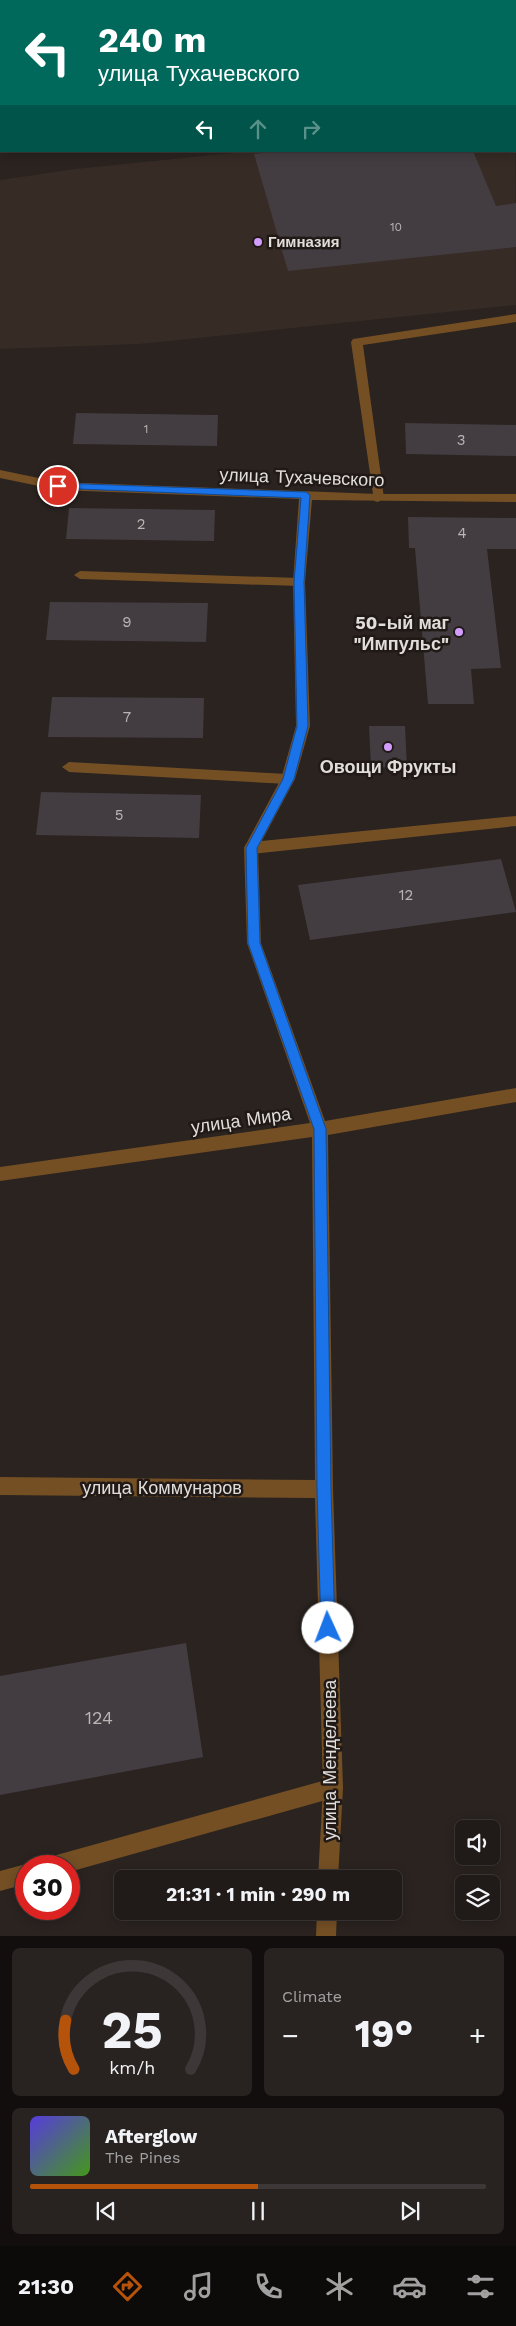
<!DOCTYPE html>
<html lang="en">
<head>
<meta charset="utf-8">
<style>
  :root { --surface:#201a18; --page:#282321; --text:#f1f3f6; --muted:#a2a1a2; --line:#3d3837; --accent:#b45309 }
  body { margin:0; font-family:"Work Sans",sans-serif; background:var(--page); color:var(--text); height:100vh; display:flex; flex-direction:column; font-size:19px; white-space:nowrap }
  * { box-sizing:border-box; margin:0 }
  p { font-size:16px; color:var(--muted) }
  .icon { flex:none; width:28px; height:28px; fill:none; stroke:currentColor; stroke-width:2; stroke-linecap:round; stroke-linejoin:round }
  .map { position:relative; height:1936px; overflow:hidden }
  .sheet { display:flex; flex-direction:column; gap:12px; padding:12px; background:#120e0d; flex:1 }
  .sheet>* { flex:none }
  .hud { position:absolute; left:0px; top:0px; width:516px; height:152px; box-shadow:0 2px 12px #0003,0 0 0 1px var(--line); background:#00695c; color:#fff; overflow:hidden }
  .tools { position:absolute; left:455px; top:1820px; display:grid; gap:10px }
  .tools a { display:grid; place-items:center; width:45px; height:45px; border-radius:8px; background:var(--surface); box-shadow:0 2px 12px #0003,0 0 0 1px var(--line); font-size:25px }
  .speed { position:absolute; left:15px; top:1855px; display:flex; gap:10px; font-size:25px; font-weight:700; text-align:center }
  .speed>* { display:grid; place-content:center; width:65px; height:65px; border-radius:50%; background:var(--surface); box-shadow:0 2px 12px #0003,0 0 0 1px var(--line); line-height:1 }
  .speed .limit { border:8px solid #d22; background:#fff; color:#111 }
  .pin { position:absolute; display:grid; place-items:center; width:42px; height:42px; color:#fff; margin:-21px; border:2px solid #fff; border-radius:50%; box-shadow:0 1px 5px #0007 }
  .me { position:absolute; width:55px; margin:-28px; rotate:358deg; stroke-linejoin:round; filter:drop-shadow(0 0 4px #0008) }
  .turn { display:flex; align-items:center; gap:18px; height:105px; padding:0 15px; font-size:22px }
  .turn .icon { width:65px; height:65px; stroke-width:2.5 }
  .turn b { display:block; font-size:35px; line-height:42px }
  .lanes { display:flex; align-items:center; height:48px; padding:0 15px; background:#0003; justify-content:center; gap:25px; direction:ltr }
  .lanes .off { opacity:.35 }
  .big { font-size:38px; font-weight:700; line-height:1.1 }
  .sheet .widget { flex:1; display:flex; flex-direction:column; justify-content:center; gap:8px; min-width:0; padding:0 18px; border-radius:8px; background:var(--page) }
  .sheet .dial { align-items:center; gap:0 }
  .dial svg { height:130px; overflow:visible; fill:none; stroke:var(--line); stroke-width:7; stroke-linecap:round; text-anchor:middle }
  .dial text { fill:var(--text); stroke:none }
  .song { display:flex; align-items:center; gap:15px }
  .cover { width:60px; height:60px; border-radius:8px; background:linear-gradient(135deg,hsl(250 70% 55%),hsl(100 70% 35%)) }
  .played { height:5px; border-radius:2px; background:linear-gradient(90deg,var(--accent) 50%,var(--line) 50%) }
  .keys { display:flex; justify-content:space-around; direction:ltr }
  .heat { display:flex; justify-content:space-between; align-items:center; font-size:28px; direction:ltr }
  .sheet .tiles { flex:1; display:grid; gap:12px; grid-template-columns:1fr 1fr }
  .widget:last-child { grid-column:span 2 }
  .trip { position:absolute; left:114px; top:1870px; width:288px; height:50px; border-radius:8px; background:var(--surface); box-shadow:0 2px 12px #0003,0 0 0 1px var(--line); font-weight:700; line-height:50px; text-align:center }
  .menu { display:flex; height:80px; justify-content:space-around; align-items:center; background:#0d0a0a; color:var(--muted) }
  .menu .icon { width:35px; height:35px }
  .menu .selected { color:var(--accent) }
  .menu b { font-size:22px; color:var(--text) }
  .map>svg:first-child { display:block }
  .built { fill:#362b25 }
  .green { fill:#073b17 }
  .building { fill:#433d42 }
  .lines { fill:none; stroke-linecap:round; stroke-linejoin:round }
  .path { stroke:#817b78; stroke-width:2.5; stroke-dasharray:2 2.5; stroke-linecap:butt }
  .lane { fill:#744f24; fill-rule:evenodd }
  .street { fill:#744f24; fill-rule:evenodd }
  .route { fill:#1a73e8; stroke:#114b97 }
  .poi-dot { fill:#d29dfd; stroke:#201916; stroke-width:2 }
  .labels { text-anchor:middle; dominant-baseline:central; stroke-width:5; stroke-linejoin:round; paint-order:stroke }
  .far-number-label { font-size:12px; fill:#bab5b4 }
  .far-poi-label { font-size:15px; font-weight:bold; fill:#e1ddda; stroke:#201916; text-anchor:start }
  .number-label { font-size:15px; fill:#bab5b4 }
  .street-label { font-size:18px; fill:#e1ddda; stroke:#201916 }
  .poi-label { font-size:18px; font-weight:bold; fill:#e1ddda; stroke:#201916; text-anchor:end }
  .near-number-label { font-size:18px; fill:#bab5b4 }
</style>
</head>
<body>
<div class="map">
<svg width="516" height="1936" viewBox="0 0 516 1936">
  <rect width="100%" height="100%" fill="#2a2320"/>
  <path class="built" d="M217,0h193l1,1h-211z
    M515,49l1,256 -377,39 -139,5v-169l75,-11 157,-16 283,-2z"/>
  <path class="green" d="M0,0h170l1,1h-170l-1,116z"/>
  <path class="building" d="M278,151h195l23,55 20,-3v44l-228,24 -34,-117z
    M76,413l142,2 -1,31 -144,-2z
    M405,423l111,2v31l-110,-2z
    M69,508l146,2 -1,31 -148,-2z
    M408,517l108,1v31h-29l14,119 -30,1 3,35h-46l-13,-156h-6z
    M50,602l158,1 -2,39 -160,-2z
    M52,697l152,1 -1,40 -155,-1z
    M369,726h36l2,42 -36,-1z
    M41,792l160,3 -2,43 -163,-3z
    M501,859l15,53 -206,28 -12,-55z
    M186,1643l17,114 -203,38v-119z"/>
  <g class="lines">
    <path class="path" d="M482,0l6,1"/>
    <path class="lane" d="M516,314v8l-153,23 21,153 -6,4 -4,-1 -23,-159 2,-3z
      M80,571l219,7 6,4 -6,4 -219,-7 -6,-4z
      M69,762l219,12 7,5 -7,5 -219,-12 -7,-5z
      M516,816v10l-265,28 -5,-2 -2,-4 2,-4 5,-2z
      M333,1778l7,3 3,7 -3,7 -7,3 -264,74v-6h-26l3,-7 7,-3z
      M26,1864l6,2h-6v18l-26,7v-20z"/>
    <path class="street" d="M0,470l58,12 320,12h138v8l-204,-2 -7,82 5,144 -15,53 -37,69 3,95 64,178 191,-33v14l-188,33 5,354 10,299 -5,91h-20l5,-91 -8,-290 -315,-3v-18l315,3 -3,-343 -312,44v-14l310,-44 -63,-180 -3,-95 37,-69 15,-53 -3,-144 6,-83 -241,-9 -58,-12z
      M317,1911h20l-1,25h-20z"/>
  </g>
  <path class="route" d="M58,483l248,9 4,3 -6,87 4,144 -14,53 -37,69 3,95 66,186 5,360 4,139 -2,5 -5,2 -5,-2 -2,-5 -4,-139 -3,-360 -66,-186 -2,-95 37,-69 14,-53 -3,-144 7,-84 -247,-10v-4z"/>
  <g class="poi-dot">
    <circle cx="258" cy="242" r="5"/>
    <circle cx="459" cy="632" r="5"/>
    <circle cx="388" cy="747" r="5"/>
  </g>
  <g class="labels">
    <g class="far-number-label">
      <text x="396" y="227">10</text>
      <text x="146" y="429">1</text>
    </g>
    <g class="far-poi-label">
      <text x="268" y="242">Гимназия</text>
    </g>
    <g class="number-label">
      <text x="461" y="440">3</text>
      <text x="141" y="524">2</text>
      <text x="462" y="533">4</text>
      <text x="127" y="622">9</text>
      <text x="127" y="717">7</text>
      <text x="119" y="815">5</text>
      <text x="406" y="895">12</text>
    </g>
    <g class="street-label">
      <text transform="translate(302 477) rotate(2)">улица Тухачевского</text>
      <text transform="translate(241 1120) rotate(-8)">улица Мира</text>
      <text x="162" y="1487">улица Коммунаров</text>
      <text transform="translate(329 1760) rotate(-90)">улица Менделеева</text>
    </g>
    <g class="poi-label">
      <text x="449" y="622">50-ый маг<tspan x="449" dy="21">"Импульс"</tspan></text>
      <text x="388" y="766" text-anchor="middle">Овощи Фрукты</text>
    </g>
    <g class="near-number-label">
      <text x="99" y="1717">124</text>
    </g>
  </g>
</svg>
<div class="tools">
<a><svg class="icon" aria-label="sound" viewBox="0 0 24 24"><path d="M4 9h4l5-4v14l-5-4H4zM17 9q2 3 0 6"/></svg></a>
<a><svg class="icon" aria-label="layers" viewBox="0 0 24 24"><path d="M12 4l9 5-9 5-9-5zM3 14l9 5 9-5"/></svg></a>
</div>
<div class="speed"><div class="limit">30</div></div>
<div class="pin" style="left:58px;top:486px;background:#d93025"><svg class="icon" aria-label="arrive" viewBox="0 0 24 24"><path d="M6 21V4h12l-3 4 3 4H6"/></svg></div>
<svg class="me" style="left:328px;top:1628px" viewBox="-20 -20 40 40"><circle r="19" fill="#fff"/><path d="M0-13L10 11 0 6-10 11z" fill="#1a73e8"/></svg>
<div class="trip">21:31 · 1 min · 290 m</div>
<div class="hud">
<div class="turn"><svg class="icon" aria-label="left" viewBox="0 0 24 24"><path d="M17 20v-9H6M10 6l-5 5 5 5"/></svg><div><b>240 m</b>улица Тухачевского</div></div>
<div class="lanes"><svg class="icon" aria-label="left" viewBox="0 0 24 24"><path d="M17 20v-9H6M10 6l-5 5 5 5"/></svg><svg class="icon off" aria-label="ahead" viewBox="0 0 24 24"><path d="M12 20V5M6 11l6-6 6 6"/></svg><svg class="icon off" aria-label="right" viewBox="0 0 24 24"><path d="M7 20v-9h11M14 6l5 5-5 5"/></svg></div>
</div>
</div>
<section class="sheet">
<div class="tiles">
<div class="widget dial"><svg viewBox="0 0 100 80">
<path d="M14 69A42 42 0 1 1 86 69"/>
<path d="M14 69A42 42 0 0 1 9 39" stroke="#b45309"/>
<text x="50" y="56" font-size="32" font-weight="700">25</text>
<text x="50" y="72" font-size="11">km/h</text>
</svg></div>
<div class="widget"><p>Climate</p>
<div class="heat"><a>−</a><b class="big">19°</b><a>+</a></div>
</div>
<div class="widget">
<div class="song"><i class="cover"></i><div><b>Afterglow</b><p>The Pines</p></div></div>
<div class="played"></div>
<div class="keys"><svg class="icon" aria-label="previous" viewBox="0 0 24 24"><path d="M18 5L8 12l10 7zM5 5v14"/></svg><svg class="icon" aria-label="pause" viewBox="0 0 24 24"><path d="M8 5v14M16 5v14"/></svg><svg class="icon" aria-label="next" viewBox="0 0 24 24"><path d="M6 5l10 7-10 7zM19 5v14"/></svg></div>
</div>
</div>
</section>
<nav class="menu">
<b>21:30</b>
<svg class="icon selected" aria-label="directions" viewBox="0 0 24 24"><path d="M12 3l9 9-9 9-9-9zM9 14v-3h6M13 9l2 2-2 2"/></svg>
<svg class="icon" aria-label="music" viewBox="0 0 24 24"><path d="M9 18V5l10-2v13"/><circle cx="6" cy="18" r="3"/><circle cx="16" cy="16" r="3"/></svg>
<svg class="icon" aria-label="phone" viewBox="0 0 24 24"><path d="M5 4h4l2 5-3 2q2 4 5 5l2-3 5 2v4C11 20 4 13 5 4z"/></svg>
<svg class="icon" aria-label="climate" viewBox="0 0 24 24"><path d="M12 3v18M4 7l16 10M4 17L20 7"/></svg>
<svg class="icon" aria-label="car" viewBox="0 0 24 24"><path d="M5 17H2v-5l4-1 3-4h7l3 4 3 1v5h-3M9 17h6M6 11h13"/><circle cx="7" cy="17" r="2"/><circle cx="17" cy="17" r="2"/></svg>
<svg class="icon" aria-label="filters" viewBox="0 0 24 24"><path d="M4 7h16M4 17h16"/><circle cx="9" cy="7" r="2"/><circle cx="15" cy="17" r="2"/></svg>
</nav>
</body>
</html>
